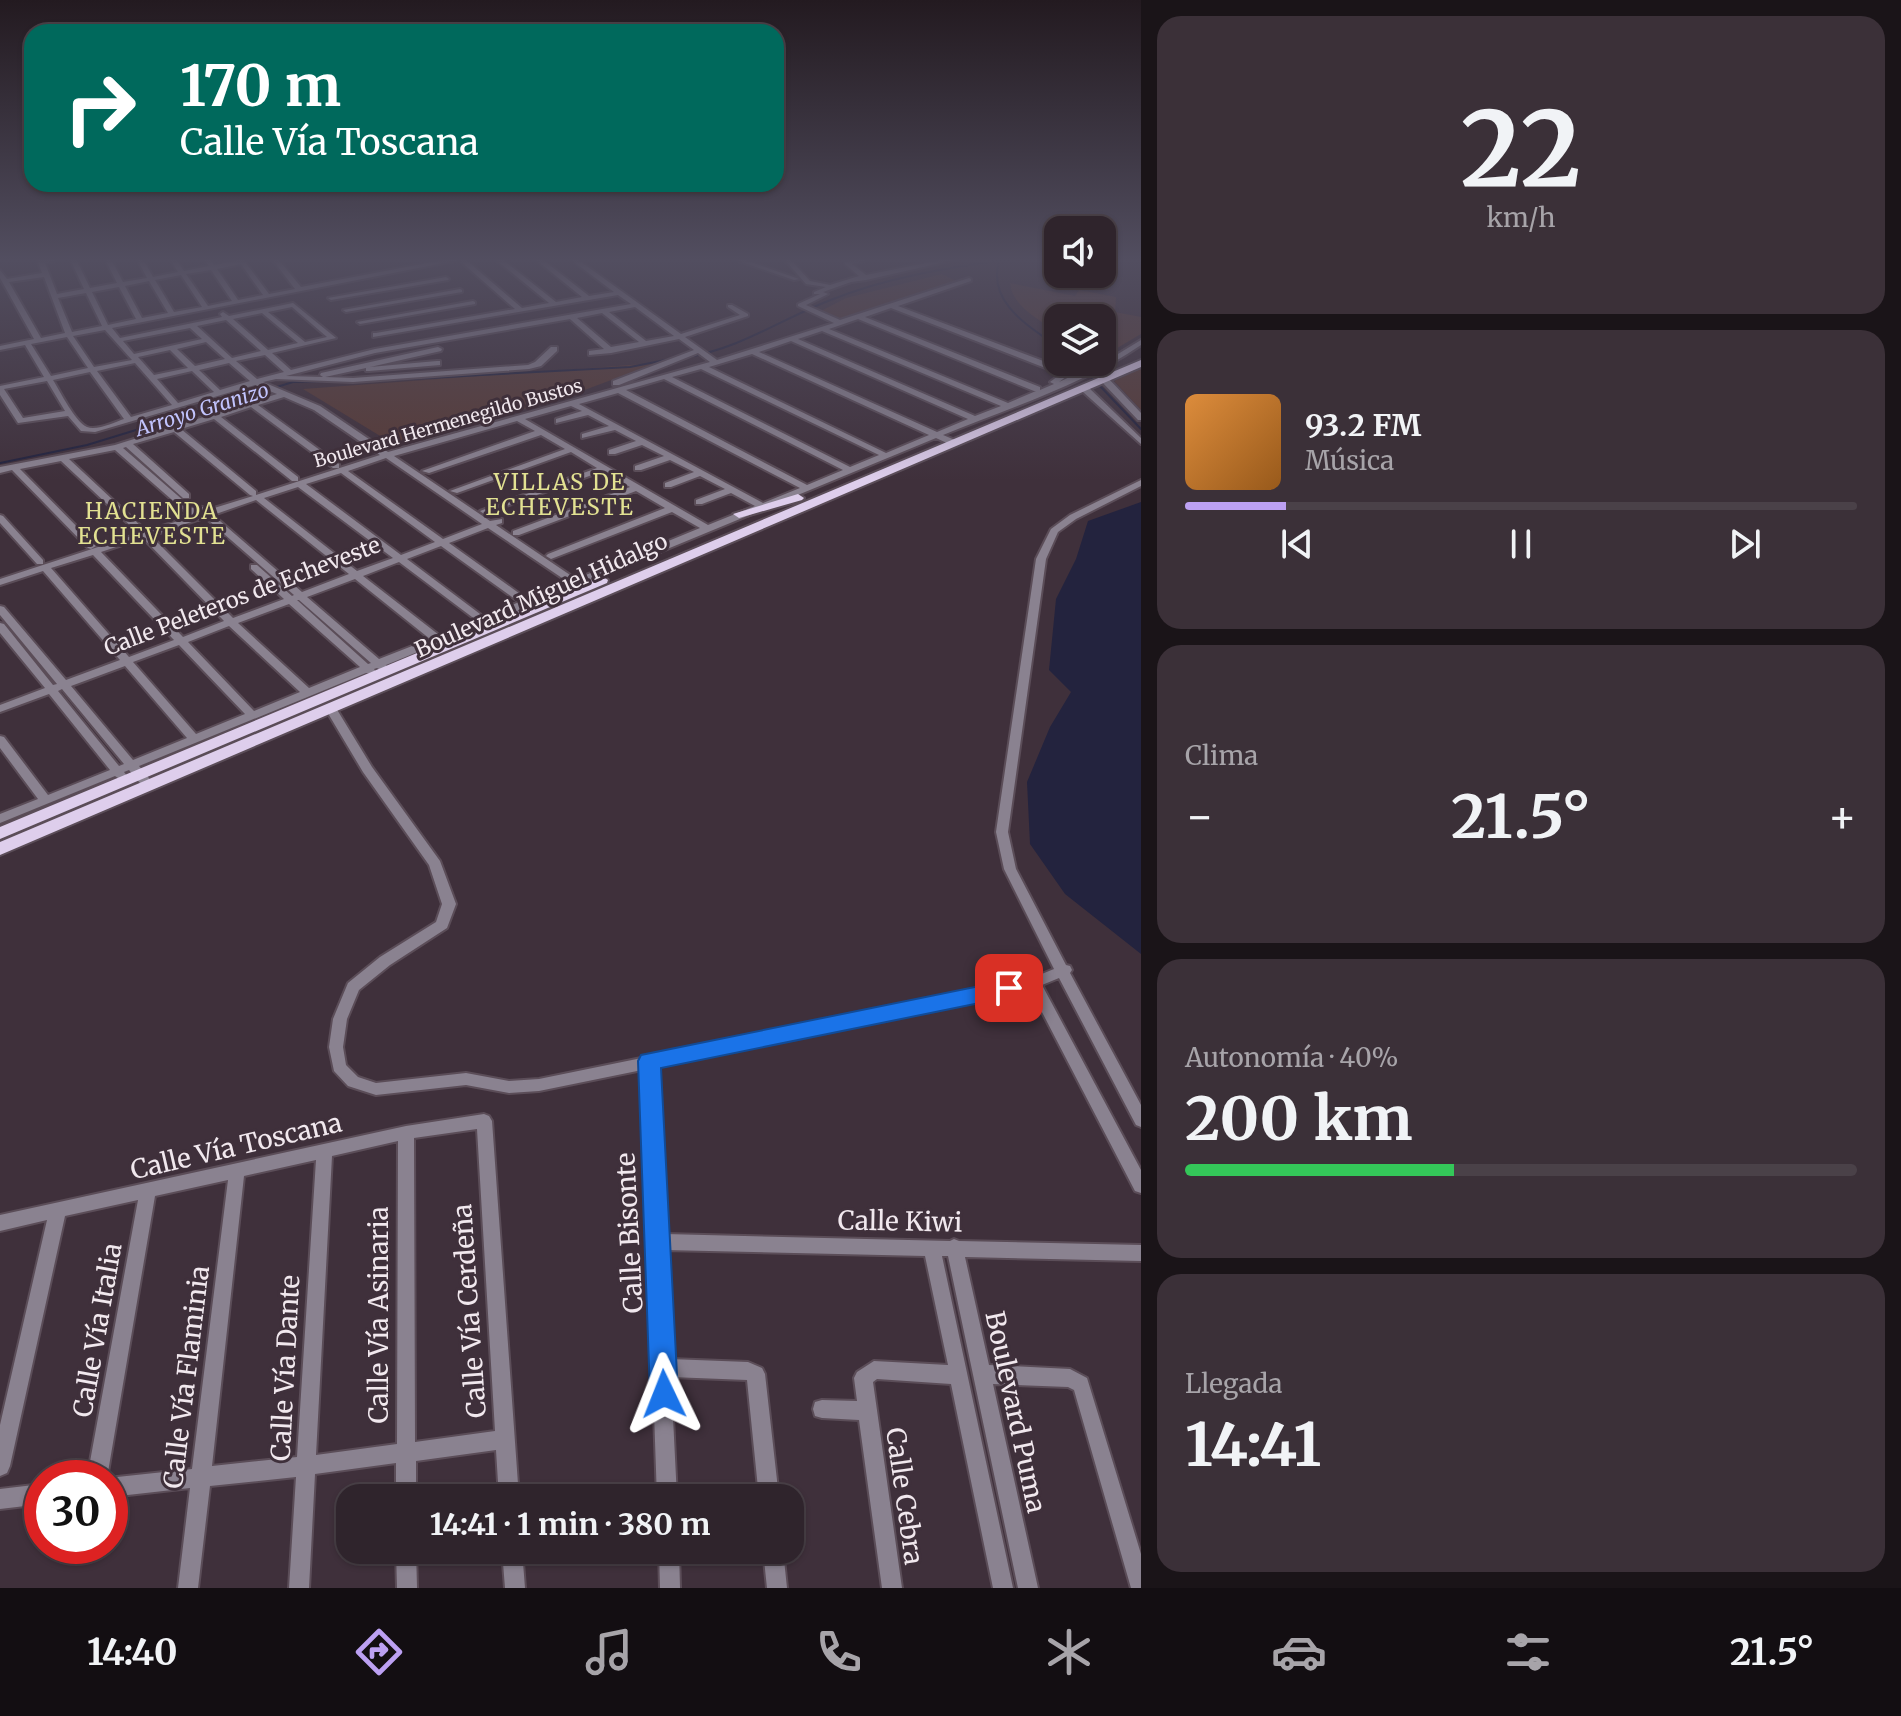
<!DOCTYPE html>
<html lang="es">
<head>
<meta charset="utf-8">
<style>
  :root { --surface:#2f242c; --page:#3b3038; --text:#f1f3f6; --muted:#a7a4a9; --line:#4a4148; --accent:#bca0f2 }
  body { margin:0; font-family:Merriweather,serif; background:var(--page); color:var(--text); height:100vh; display:flex; flex-direction:column; font-size:30px; white-space:nowrap }
  * { box-sizing:border-box; margin:0 }
  p { font-size:26px; color:var(--muted) }
  .icon { flex:none; width:44px; height:44px; fill:none; stroke:currentColor; stroke-width:2; stroke-linecap:round; stroke-linejoin:round }
  .map { position:relative; flex:1; overflow:hidden }
  .details { display:flex; flex-direction:column; gap:16px; padding:16px; background:#1a1418; width:760px }
  .details>* { flex:none }
  .top-card { position:absolute; left:24px; top:24px; width:760px; height:168px; border-radius:24px; box-shadow:0 2px 6px #0004,0 0 0 2px var(--line); background:#00695c; color:#fff; overflow:hidden }
  .fabs { position:absolute; left:1044px; top:216px; display:grid; gap:16px }
  .fabs a { display:grid; place-items:center; width:72px; height:72px; border-radius:16px; background:var(--surface); box-shadow:0 2px 6px #0004,0 0 0 2px var(--line); font-size:40px }
  .speed { position:absolute; left:24px; top:1460px; display:flex; gap:16px; font-size:40px; font-weight:700; text-align:center }
  .speed>* { display:grid; place-content:center; width:104px; height:104px; border-radius:50%; background:var(--surface); box-shadow:0 2px 6px #0004,0 0 0 2px var(--line); line-height:1 }
  .speed .limit { border:12px solid #d22; background:#fff; color:#111 }
  .pin { position:absolute; display:grid; place-items:center; width:68px; height:68px; color:#fff; margin:-34px; border-radius:16px; box-shadow:0 4px 12px #0006 }
  .me { position:absolute; width:88px; margin:-44px; rotate:358deg; stroke-linejoin:round; filter:drop-shadow(0 0 6px #0008) }
  .turn { display:flex; align-items:center; gap:28px; height:168px; padding:0 24px; font-size:36px }
  .turn .icon { width:104px; height:104px; stroke-width:2.5 }
  .turn b { display:block; font-size:56px; line-height:68px }
  .big { font-size:60px; font-weight:700; line-height:1.1 }
  .details .card { flex:1; display:flex; flex-direction:column; justify-content:center; gap:12px; min-width:0; padding:0 28px; border-radius:24px; background:var(--page) }
  .details .dial { align-items:center; gap:0 }
  .dial b { font-size:104px; line-height:1 }
  .song { display:flex; align-items:center; gap:24px }
  .cover { width:96px; height:96px; border-radius:12px; background:linear-gradient(135deg,hsl(30 70% 55%),hsl(30 70% 35%)) }
  .played { height:8px; border-radius:4px; background:linear-gradient(90deg,var(--accent) 15%,var(--line) 15%) }
  .keys { display:flex; justify-content:space-around; direction:ltr }
  .heat { display:flex; justify-content:space-between; align-items:center; font-size:44px; direction:ltr }
  .charge { height:12px; border-radius:6px; background:linear-gradient(90deg,#34c759 40%,var(--line) 0) }
  .trip { position:absolute; left:336px; top:1484px; width:468px; height:80px; border-radius:24px; background:var(--surface); box-shadow:0 2px 6px #0004,0 0 0 2px var(--line); font-weight:700; line-height:80px; text-align:center }
  .dock { display:flex; height:128px; justify-content:space-around; align-items:center; background:#130e12; color:var(--muted) }
  .dock .icon { width:56px; height:56px }
  .dock .active { color:var(--accent) }
  .dock b { font-size:36px; color:var(--text) }
  main { display:flex; flex:1; min-height:0 }
  .map>svg:first-child { display:block }
  .green { fill:#573a36 }
  .water { fill:#23233e }
  .lines { fill:none; stroke-linecap:round; stroke-linejoin:round }
  .stream { stroke:#23233e; stroke-width:2 }
  .minor-casing { stroke:#5b4d58; stroke-width:4 }
  .major-casing { stroke:#5b4d58; stroke-width:4 }
  .minor { fill:#8a8290; fill-rule:evenodd }
  .major { fill:#deceec; fill-rule:evenodd }
  .route { fill:#1a73e8; stroke:#114b97; stroke-width:2 }
  .labels { text-anchor:middle; dominant-baseline:central; stroke-width:6; stroke-linejoin:round; paint-order:stroke }
  .far-street-label { font-size:18px; fill:#f1e8ee; stroke:#3f303b }
  .far-water-label { font-size:20px; font-style:italic; fill:#c2c4fe; stroke:#3f303b }
  .far-quarter-label { font-size:22px; letter-spacing:2px; fill:#e2e192; stroke:#3f303b }
  .street-label { font-size:22px; fill:#f1e8ee; stroke:#3f303b }
  .near-street-label { font-size:26px; fill:#f1e8ee; stroke:#3f303b }
</style>
</head>
<body>
<main>
<div class="map">
<svg width="1141" height="1588" viewBox="0 0 1141 1588">
  <rect width="100%" height="100%" fill="#3f303b"/>
  <path class="green" d="M942,274l14,7 -115,38 -20,-8 25,-13z
    M1010,283l65,13 4,-6 37,7 -1,15 26,5v17l-39,23v-39h-44v15c-17,-13 -46,-26 -48,-50z
    M657,363l-94,35 -168,47 -92,-56z
    M1141,368v42l-27,-29z"/>
  <path class="water" d="M1141,502v452l-76,-60 -35,-50 -3,-62 23,-55 21,-35 -22,-22 7,-71 20,-40 12,-38z"/>
  <g class="lines">
    <path class="stream" d="M999,261c-12,42 30,65 59,86
      M687,357c52,-8 93,-37 141,-56 59,-24 122,-34 185,-42
      M1077,362l64,67
      M369,381l261,-14 46,-9
      M0,463l87,-18 206,-63 44,-1"/>
    <defs>
      <path id="minor" d="M37,259h25l-17,4 12,31 27,-5 -14,-30h6l14,29 27,-5 -12,-24h6l12,23 24,-4 -10,-19h6l10,18 25,-5 -8,-13h6l8,12 25,-5 -5,-7h6l4,6 29,-6 26,35 26,-5 -23,-30h6l23,28 147,-28h17l57,49 27,-5 -54,-44h7l54,43 26,-5 -47,-38h7l47,37 25,-4 -44,-33h7l104,75 59,-19 -12,-8v-2h4l16,9v2l-63,21 32,23 117,-37 -36,-17v-2l22,-10h-6v-2l12,-5 -20,-3 -22,-25h6l20,22 20,4 29,-9 -14,-12v-2l2,-1 23,-2 -18,5 14,11 80,-16h12l-92,21 -15,2 -28,10 5,2 -22,11 34,15 129,-42 2,1v2l-73,25 156,59 13,11 -8,6 54,-25 28,-17v5c-56,39 -134,64 -198,90l12,5v4h-6l-13,-6 -550,227 2,3 -1,2 -4,1 -6,-3 -3,1 2,3 -1,2 -9,-1 -227,93 14,17 2,3 -2,3h-8l-16,-19 -5,2 3,4 -2,3 -4,1 -6,-4 -115,47v-9l38,-15 -38,-51v-12l4,1 44,58 62,-25 -61,-76 -49,18v-7l45,-17 -45,-55v-10l4,1 49,61 4,-1 -57,-69v-9l4,1 62,73 54,-20 -77,-89 -43,14v-6l187,-61 -3,-2 3,-3 -72,-63 -46,9 74,69v4h-6l-76,-71 -41,8 74,75 2,2 -5,3 -3,-1 -76,-78 -12,3v-6l115,-22 162,-51 -22,-9 -160,47 -14,-1 -13,-15 -50,7 -18,-28v-9l44,-9 -19,-32 -25,5v-4l34,-7 -34,-61v-8l7,9 35,-6zM459,260l56,49 -139,24h-3v4l245,-42 13,9 -256,45 -84,21 -19,-17 64,-15 -43,-35 -64,13 -6,-4 -3,2 2,3 -102,21 -8,-10zM241,264l22,31 -25,5 -21,-31zM211,270l21,31 -24,5 -22,-32zM181,275l21,32 -28,5 -19,-32zM44,277l21,56 -24,5 -32,-56zM149,281l19,32 -26,5 -17,-32zM119,287l17,32 -28,6 -16,-33zM86,293l16,33 -30,6 -14,-34zM292,307l35,30 -22,5 -37,-30zM635,307l39,29 -28,5 -37,-29zM891,308l157,61 10,7 -8,6 4,2 -14,6v-3l-175,-70zM262,313l36,30 -30,7 -35,-31zM602,313l37,29 -28,5 -34,-29zM570,319l34,30 -15,2v4l22,-2 68,-14 15,11 -81,31v4h6l79,-32 12,9 -322,90 -68,-46 -57,-24 13,-3 77,3 176,-13 12,-3 16,-15v-4h-6l-16,15 -7,3 -175,13 -28,-1 41,-9v3h3l71,-6v-4h-3l-67,6 71,-16 1,-2 -4,-2 -117,26 -1,2 3,2 -37,-1 89,-23zM858,319l176,72h2l-28,12 -179,-74zM226,320l35,31 -29,7 -35,-32zM190,328l12,11 -68,15 -11,-13zM105,330l27,30 -38,7 -21,-31zM822,331l179,75 -26,10 -177,-77zM67,337l21,31 -37,8 -20,-32zM791,341l177,78 -31,13 -178,-80zM206,342l19,17 -30,7 -18,-17zM170,350l18,18 -34,7 -16,-18zM752,354l177,81 -43,18 -177,-86zM265,355l19,17 -27,7 -21,-18zM135,363l37,42 -41,12 -34,-46zM229,363l21,18 -30,9 -21,-20zM701,369l178,86 -29,12 -178,-90zM192,371l22,21 -36,11 -21,-24zM90,372l34,47c-9,3 -27,12 -37,8 -12,-5 -27,-36 -34,-47zM664,379l179,91 -36,15 -181,-95zM47,381l18,30 -42,7 -19,-29zM618,393l182,95 -37,15 -184,-99zM284,397l30,13 66,45 -124,40v-4l-75,-62 33,-10 78,62h6v-4l-77,-60 30,-10 82,61h6v-4l-81,-59zM571,406l11,5 -26,8v4l32,-8 21,11 -27,8v4l33,-8 21,11 -27,9v4h6l27,-9 22,11 -29,10v4h6l29,-10 24,12 -29,11v4h6l29,-11 25,13 -29,11v4h6l29,-11 24,13 -47,19 -183,-106zM517,421l18,10 -113,40 7,2 112,-38 24,14 -115,42 7,2 114,-41 26,16 -117,43 4,3 3,-1 116,-42 27,16 -117,44v4h6l117,-44 29,17 -117,46 -2,2 5,3 121,-47 28,16 -124,51 -80,-54 6,-2v-4l-12,2 -96,-65zM174,432l76,63 3,1 -42,13 -14,-3 -5,2 -69,-60 3,-1 57,51h6v-4l-56,-50zM386,458l96,66 -39,15 -95,-68zM341,473l94,69 -34,13 -95,-71zM298,487l95,71 -36,13 -93,-73zM256,500l93,74 -47,18 -89,-77zM197,520h11l86,75 -2,1 -35,-31h-6v4l33,30 -51,19 -82,-82zM488,528l80,54 -41,17 -78,-56zM143,538l81,83 -41,16 -82,-85zM441,546l78,56 -35,15 -77,-58zM93,555l81,85 -45,17 -78,-89zM399,562l77,58 -37,15 -76,-59zM355,579l75,60 -51,20 -72,-62zM297,600h2l72,63 -3,1zM289,604l71,63 -51,21 -71,-65zM229,626l71,66 -46,19 -66,-69zM179,645l66,69 -49,20 -63,-72zM125,666l62,72 -54,22 -62,-74zM62,689l62,75 -5,2 -61,-75z
        M733,259h9l57,20 -5,1z
        M446,277l3,2 -1,1 -117,20 -3,-2z
        M460,289l2,1v2l-116,20 -3,-2z
        M473,301l2,1v2l-115,20 -3,-2z
        M1102,378h6l33,35v7h-3l-36,-38z
        M1082,387h6l53,51v6l-59,-53z
        M1141,480v6l-65,33 -18,13 -12,27 -38,273 8,37 50,96 4,1 2,4 -2,3 71,132v22l-5,-2 -77,-147 -17,7 99,185v23l-6,-2 -105,-202 -373,78 8,167 285,7 4,-2 5,2 182,4v16l-176,-4 24,108 81,4 17,9 54,176v34h-10l-57,-198 -6,-3 -75,-3 45,204h-20l-70,-332h-6l71,332h-20l-42,-204 -74,-5 -4,3 29,206h-20l-23,-168 -37,-2 -7,-2 -2,-7 2,-7 7,-2 35,1 -3,-23 3,-6 17,-11 74,4 -23,-109 -260,-6 5,109 78,3 14,6 3,6 14,124h-20l-12,-118 -76,-3 6,121h-20l-15,-428 -103,21 -30,2 -43,-8 -90,10 -28,-9 -14,-15 -5,-24 4,-28 15,-36 32,-26 56,-35 6,-18 -13,-39 -66,-93 -37,-62 6,-3 4,1 36,59 68,94 16,43 -9,24 -57,37 -31,25 -12,29 -4,28 3,18 12,12 18,6 90,-10 43,8 30,-2 493,-101 22,-9 -50,-100 -8,-37 40,-273 15,-30 19,-14z
        M0,515l3,1 40,44v4h-6l-37,-41z
        M484,1114l5,2 3,5 27,377h-20l-3,-48 -80,11v37h-20v-35l-81,11 -6,114h-20l7,-111 -86,9 -12,102h-20l12,-100 -80,9v-19h-2l84,-9 36,-289 -73,16 -48,282h-20l51,-278 -73,16 -55,250 -3,7 -7,3v-51l47,-205 -47,11v-16l406,-89zM477,1129l18,302 -80,11 -1,-304zM398,1141l-1,303 -81,11 16,-299zM316,1160l-19,297 -85,9 32,-290z
        M42,1484v20l-42,5v-20z
        M396,1550h20l1,38h-20z
        M502,1550h20l3,38h-20z
        M659,1550h20l1,38h-20z
        M763,1550h20l4,38h-20z"/>
      <path id="major" d="M1141,360v7l-1141,488v-13z
        M798,494l6,4 -2,2 -63,18 -6,-4z
        M602,576l6,4 -1,3 -607,256v-12z"/>
    </defs>
    <use href="#minor" class="minor-casing"/>
    <use href="#major" class="major-casing"/>
    <use href="#minor" class="minor"/>
    <use href="#major" class="major"/>
  </g>
  <linearGradient id="sky" x2="0" y2="1"><stop stop-color="#231a20"/><stop offset="0.54" stop-color="#524e60"/><stop offset="1" stop-color="#524e60" stop-opacity="0"/></linearGradient>
  <rect width="1141" height="481" fill="url(#sky)"/>
  <path class="route" d="M1009,980l11,8 -11,9 -348,71 17,326 -4,10 -10,4 -9,-4 -5,-10 -12,-333 3,-6z"/>
  <g class="labels">
    <g class="far-street-label">
      <text transform="translate(448 423) rotate(-16)">Boulevard Hermenegildo Bustos</text>
    </g>
    <g class="far-water-label">
      <text transform="translate(202 409) rotate(-17)">Arroyo Granizo</text>
    </g>
    <g class="far-quarter-label">
      <text x="560" y="482">VILLAS DE<tspan x="560" dy="25">ECHEVESTE</tspan></text>
      <text x="152" y="511">HACIENDA<tspan x="152" dy="25">ECHEVESTE</tspan></text>
    </g>
    <g class="street-label">
      <text transform="translate(541 595) rotate(-24)">Boulevard Miguel Hidalgo</text>
      <text transform="translate(242 596) rotate(-21)">Calle Peleteros de Echeveste</text>
    </g>
    <g class="near-street-label">
      <text transform="translate(236 1146) rotate(-13)">Calle Vía Toscana</text>
      <text transform="translate(900 1221) rotate(1)">Calle Kiwi</text>
      <text transform="translate(629 1233) rotate(-93)">Calle Bisonte</text>
      <text transform="translate(469 1311) rotate(-94)">Calle Vía Cerdeña</text>
      <text transform="translate(378 1315) rotate(-90)">Calle Vía Asinaria</text>
      <text transform="translate(97 1330) rotate(-80)">Calle Vía Italia</text>
      <text transform="translate(285 1368) rotate(-87)">Calle Vía Dante</text>
      <text transform="translate(186 1377) rotate(-83)">Calle Vía Flaminia</text>
      <text transform="translate(1016 1412) rotate(78)">Boulevard Puma</text>
      <text transform="translate(905 1496) rotate(82)">Calle Cebra</text>
    </g>
  </g>
</svg>
<div class="fabs">
<a><svg class="icon" aria-label="sound" viewBox="0 0 24 24"><path d="M4 9h4l5-4v14l-5-4H4zM17 9q2 3 0 6"/></svg></a>
<a><svg class="icon" aria-label="layers" viewBox="0 0 24 24"><path d="M12 4l9 5-9 5-9-5zM3 14l9 5 9-5"/></svg></a>
</div>
<div class="speed"><div class="limit">30</div></div>
<div class="pin" style="left:1009px;top:988px;background:#d93025"><svg class="icon" aria-label="arrive" viewBox="0 0 24 24"><path d="M6 21V4h12l-3 4 3 4H6"/></svg></div>
<svg class="me" style="left:664px;top:1394px" viewBox="-20 -20 40 40"><path d="M0-17L14 15 0 8-14 15z" fill="#1a73e8" stroke="#fff" stroke-width="4"/></svg>
<div class="trip">14:41 · 1 min · 380 m</div>
<div class="top-card">
<div class="turn"><svg class="icon" aria-label="right" viewBox="0 0 24 24"><path d="M7 20v-9h11M14 6l5 5-5 5"/></svg><div><b>170 m</b>Calle Vía Toscana</div></div>
</div>
</div>
<section class="details">
<div class="card dial"><b>22</b><p>km/h</p></div>
<div class="card">
<div class="song"><i class="cover"></i><div><b>93.2 FM</b><p>Música</p></div></div>
<div class="played"></div>
<div class="keys"><svg class="icon" aria-label="previous" viewBox="0 0 24 24"><path d="M18 5L8 12l10 7zM5 5v14"/></svg><svg class="icon" aria-label="pause" viewBox="0 0 24 24"><path d="M8 5v14M16 5v14"/></svg><svg class="icon" aria-label="next" viewBox="0 0 24 24"><path d="M6 5l10 7-10 7zM19 5v14"/></svg></div>
</div>
<div class="card"><p>Clima</p>
<div class="heat"><a>−</a><b class="big">21.5°</b><a>+</a></div>
</div>
<div class="card"><p>Autonomía · 40%</p><b class="big">200 km</b><div class="charge"></div></div>
<div class="card"><p>Llegada</p><b class="big">14:41</b></div>
</section>
</main>
<nav class="dock">
<b>14:40</b>
<svg class="icon active" aria-label="directions" viewBox="0 0 24 24"><path d="M12 3l9 9-9 9-9-9zM9 14v-3h6M13 9l2 2-2 2"/></svg>
<svg class="icon" aria-label="music" viewBox="0 0 24 24"><path d="M9 18V5l10-2v13"/><circle cx="6" cy="18" r="3"/><circle cx="16" cy="16" r="3"/></svg>
<svg class="icon" aria-label="phone" viewBox="0 0 24 24"><path d="M5 4h4l2 5-3 2q2 4 5 5l2-3 5 2v4C11 20 4 13 5 4z"/></svg>
<svg class="icon" aria-label="climate" viewBox="0 0 24 24"><path d="M12 3v18M4 7l16 10M4 17L20 7"/></svg>
<svg class="icon" aria-label="car" viewBox="0 0 24 24"><path d="M5 17H2v-5l4-1 3-4h7l3 4 3 1v5h-3M9 17h6M6 11h13"/><circle cx="7" cy="17" r="2"/><circle cx="17" cy="17" r="2"/></svg>
<svg class="icon" aria-label="filters" viewBox="0 0 24 24"><path d="M4 7h16M4 17h16"/><circle cx="9" cy="7" r="2"/><circle cx="15" cy="17" r="2"/></svg>
<b>21.5°</b>
</nav>
</body>
</html>
